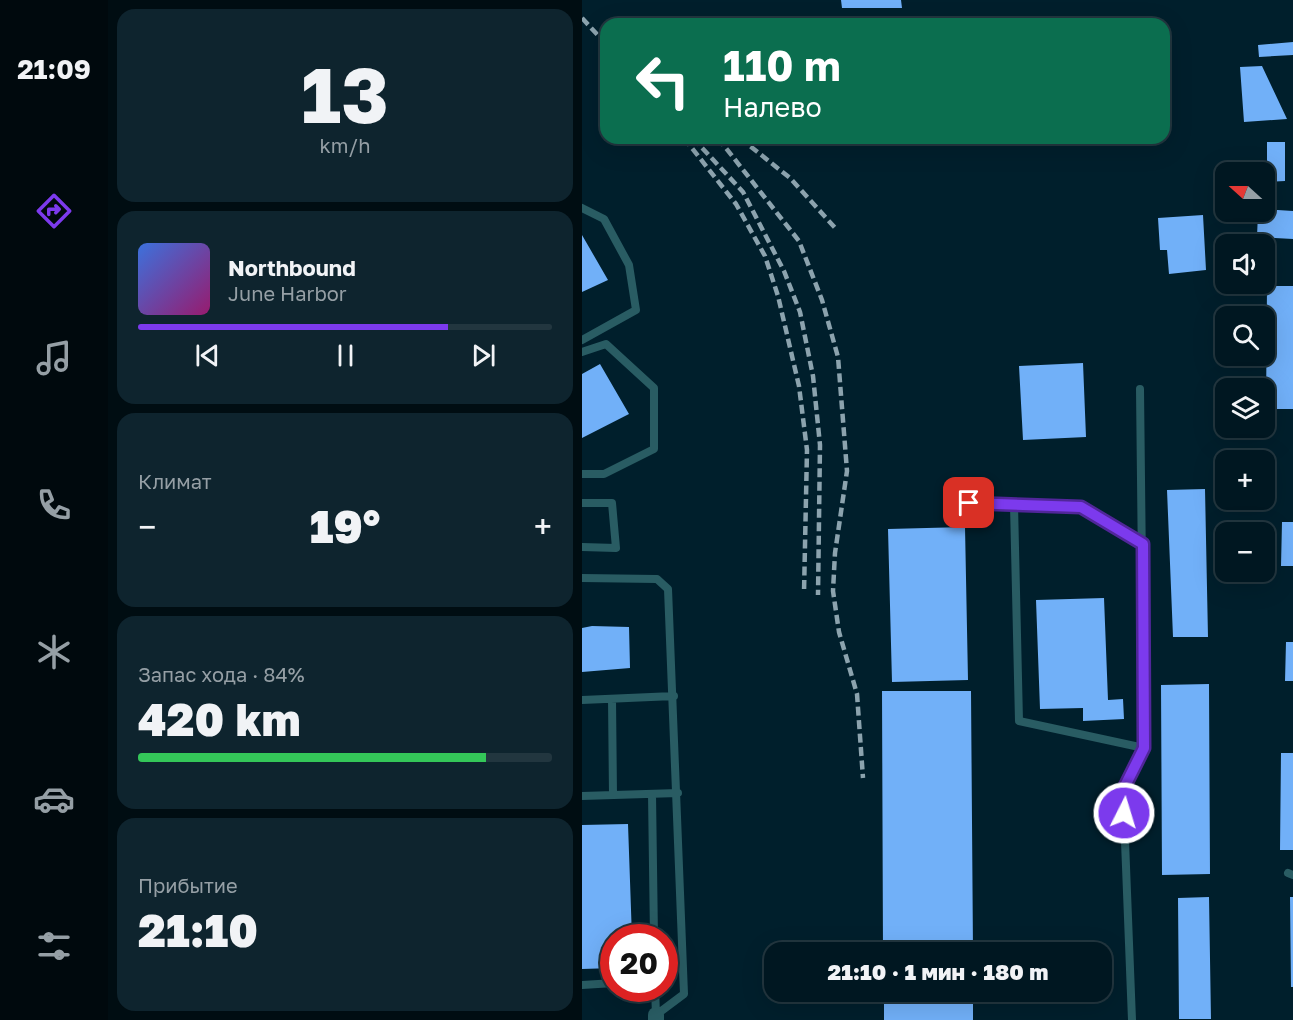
<!DOCTYPE html>
<html lang="ru">
<head>
<meta charset="utf-8">
<style>
  :root { --surface:#001721; --page:#0e242e; --text:#f1f3f6; --muted:#959fa5; --line:#22363f; --accent:#7c3aed }
  body { margin:0; font-family:"Golos Text",sans-serif; background:var(--page); color:var(--text); height:100vh; display:flex; flex-direction:column; font-size:22px; white-space:nowrap }
  * { box-sizing:border-box; margin:0 }
  p { font-size:20px; color:var(--muted) }
  .icon { flex:none; width:33px; height:33px; fill:none; stroke:currentColor; stroke-width:2; stroke-linecap:round; stroke-linejoin:round }
  .map { position:relative; flex:1; overflow:hidden }
  .sheet { display:flex; flex-direction:column; gap:9px; padding:9px; background:#000d12; width:474px }
  .sheet>* { flex:none }
  .hud { position:absolute; left:18px; top:18px; width:570px; height:126px; border-radius:18px; box-shadow:0 6px 24px #0002,0 0 0 2px var(--line); background:#0b6e4f; color:#fff; overflow:hidden }
  .needle { width:39px; rotate:291deg }
  .tools { position:absolute; left:633px; top:162px; display:grid; gap:12px }
  .tools a { display:grid; place-items:center; width:60px; height:60px; border-radius:12px; background:var(--surface); box-shadow:0 6px 24px #0002,0 0 0 2px var(--line); font-size:30px }
  .speed { position:absolute; left:18px; top:924px; display:flex; gap:12px; font-size:30px; font-weight:700; text-align:center }
  .speed>* { display:grid; place-content:center; width:78px; height:78px; border-radius:50%; background:var(--surface); box-shadow:0 6px 24px #0002,0 0 0 2px var(--line); line-height:1 }
  .speed .limit { border:9px solid #d22; background:#fff; color:#111 }
  .pin { position:absolute; display:grid; place-items:center; width:51px; height:51px; color:#fff; margin:-26px; border-radius:12px; box-shadow:0 3px 9px #0006 }
  .me { position:absolute; width:66px; margin:-33px; rotate:5deg; stroke-linejoin:round; filter:drop-shadow(0 0 4px #0008) }
  .turn { display:flex; align-items:center; gap:21px; height:126px; padding:0 24px; font-size:27px }
  .turn .icon { width:78px; height:78px; stroke-width:2.5 }
  .turn b { display:block; font-size:42px; line-height:51px }
  .big { font-size:45px; font-weight:800; line-height:1.1 }
  .sheet .widget { flex:1; display:flex; flex-direction:column; justify-content:center; gap:9px; min-width:0; padding:0 21px; border-radius:18px; background:var(--page) }
  .sheet .dial { align-items:center; gap:0 }
  .dial b { font-size:78px; line-height:1 }
  .song { display:flex; align-items:center; gap:18px }
  .cover { width:72px; height:72px; border-radius:9px; background:linear-gradient(135deg,hsl(220 70% 55%),hsl(320 70% 35%)) }
  .played { height:6px; border-radius:3px; background:linear-gradient(90deg,var(--accent) 75%,var(--line) 75%) }
  .keys { display:flex; justify-content:space-around; direction:ltr }
  .heat { display:flex; justify-content:space-between; align-items:center; font-size:33px; direction:ltr }
  .charge { height:9px; border-radius:4px; background:linear-gradient(90deg,#34c759 84%,var(--line) 0) }
  .trip { position:absolute; left:182px; top:942px; width:348px; height:60px; border-radius:18px; background:var(--surface); box-shadow:0 6px 24px #0002,0 0 0 2px var(--line); font-weight:800; line-height:60px; text-align:center }
  main { display:flex; flex:1; min-height:0 }
  .tabs { display:flex; flex-direction:column; width:108px; justify-content:space-around; align-items:center; background:#00090d; color:var(--muted) }
  .tabs .icon { width:42px; height:42px }
  .tabs .current { color:var(--accent) }
  .tabs b { font-size:27px; color:var(--text) }
  .map>svg:first-child { display:block }
  .building { fill:#71b0f8 }
  .lines { fill:none; stroke-linecap:round; stroke-linejoin:round }
  .service { stroke:#295c63; stroke-width:8 }
  .minor { stroke:#295c63; stroke-width:16 }
  .rail { stroke:#8ca3ae; stroke-width:4.5; stroke-dasharray:9 4.5; stroke-linecap:butt }
  .route-casing { stroke:#51269a; stroke-width:15 }
  .route { stroke:#7c3aed; stroke-width:10 }
</style>
</head>
<body>
<main>
<nav class="tabs">
<b>21:09</b>
<svg class="icon current" aria-label="directions" viewBox="0 0 24 24"><path d="M12 3l9 9-9 9-9-9zM9 14v-3h6M13 9l2 2-2 2"/></svg>
<svg class="icon" aria-label="music" viewBox="0 0 24 24"><path d="M9 18V5l10-2v13"/><circle cx="6" cy="18" r="3"/><circle cx="16" cy="16" r="3"/></svg>
<svg class="icon" aria-label="phone" viewBox="0 0 24 24"><path d="M5 4h4l2 5-3 2q2 4 5 5l2-3 5 2v4C11 20 4 13 5 4z"/></svg>
<svg class="icon" aria-label="climate" viewBox="0 0 24 24"><path d="M12 3v18M4 7l16 10M4 17L20 7"/></svg>
<svg class="icon" aria-label="car" viewBox="0 0 24 24"><path d="M5 17H2v-5l4-1 3-4h7l3 4 3 1v5h-3M9 17h6M6 11h13"/><circle cx="7" cy="17" r="2"/><circle cx="17" cy="17" r="2"/></svg>
<svg class="icon" aria-label="filters" viewBox="0 0 24 24"><path d="M4 7h16M4 17h16"/><circle cx="9" cy="7" r="2"/><circle cx="15" cy="17" r="2"/></svg>
</nav>
<section class="sheet">
<div class="widget dial"><b>13</b><p>km/h</p></div>
<div class="widget">
<div class="song"><i class="cover"></i><div><b>Northbound</b><p>June Harbor</p></div></div>
<div class="played"></div>
<div class="keys"><svg class="icon" aria-label="previous" viewBox="0 0 24 24"><path d="M18 5L8 12l10 7zM5 5v14"/></svg><svg class="icon" aria-label="pause" viewBox="0 0 24 24"><path d="M8 5v14M16 5v14"/></svg><svg class="icon" aria-label="next" viewBox="0 0 24 24"><path d="M6 5l10 7-10 7zM19 5v14"/></svg></div>
</div>
<div class="widget"><p>Климат</p>
<div class="heat"><a>−</a><b class="big">19°</b><a>+</a></div>
</div>
<div class="widget"><p>Запас хода · 84%</p><b class="big">420 km</b><div class="charge"></div></div>
<div class="widget"><p>Прибытие</p><b class="big">21:10</b></div>
</section>
<div class="map">
<svg width="711" height="1020" viewBox="0 0 711 1020">
  <rect width="100%" height="100%" fill="#001f2c"/>
  <path class="building" d="M259,0h60l1,8h-60z
    M711,42v13l-34,2 -1,-12z
    M680,66l25,53 -43,3 -4,-55z
    M685,142h18v39l-18,1z
    M682,209l29,2v28l-36,-2 1,-25h6z
    M621,215l3,55 -37,4 -2,-24h-7l-2,-32z
    M0,235l26,45 -26,12z
    M685,286h26v123h-27z
    M501,363l3,74 -63,3 -4,-74z
    M18,364l29,50 -47,24v-64z
    M623,489l3,148h-35l-6,-147z
    M700,522h11v44h-12z
    M383,527l3,153 -76,2 -4,-153z
    M522,598l4,102 15,-1 1,20 -41,2v-13l-43,1 -4,-109z
    M10,626l37,1 1,41 -48,4v-44z
    M704,642h7v39h-8z
    M627,684l1,190 -48,1 -1,-190z
    M300,691h89l2,261h-90z
    M699,753h12v97h-13z
    M46,824l4,114h-18v30l-32,1v-144z
    M627,897l2,122h-32l-1,-121z
    M708,897h3v90h-2z
    M302,992h89v28h-89z"/>
  <g class="lines">
    <path class="service" d="M0,208l22,11 25,46 7,45 -54,30
      M0,352l24,-8 48,44v61l-50,25h-22
      M0,503h30l4,45 -34,-1
      M387,503l112,4 62,38
      M432,505l5,216 125,27
      M0,578l75,1 11,10 16,405 -28,21
      M30,699l1,96
      M0,700l92,-4
      M70,794l2,144
      M0,796l96,-3
      M706,873l5,2
      M0,985l32,-2
      M73,988l1,27
      M550,1020l-9,-230 21,-42 -4,-359"/>
    <path class="minor" d="M74,1015v5"/>
    <path class="rail" d="M0,18l24,26
      M102,138l52,66 29,52 13,40 21,90 8,64 -3,143
      M111,138l50,54 41,79 16,41 13,64 7,69 -2,150
      M136,138l81,103 23,59 16,57 9,114 -12,82 -2,38 6,41 18,62 6,84
      M158,138l50,40 47,52"/>
  </g>
  <g class="lines">
    <defs>
      <path id="route" d="M387,503l112,4 62,37 1,204 -21,42 1,23"/>
    </defs>
    <use href="#route" class="route-casing"/>
    <use href="#route" class="route"/>
  </g>
</svg>
<div class="tools">
<a><svg class="needle" viewBox="-14 -14 28 28"><path d="M0-13l5 13h-10z" fill="#e53935"/><path d="M0 13l5-13h-10z" fill="#959fa5"/></svg></a>
<a><svg class="icon" aria-label="sound" viewBox="0 0 24 24"><path d="M4 9h4l5-4v14l-5-4H4zM17 9q2 3 0 6"/></svg></a>
<a><svg class="icon" aria-label="search" viewBox="0 0 24 24"><circle cx="10" cy="10" r="6"/><path d="M15 15l6 6"/></svg></a>
<a><svg class="icon" aria-label="layers" viewBox="0 0 24 24"><path d="M12 4l9 5-9 5-9-5zM3 14l9 5 9-5"/></svg></a>
<a>+</a>
<a>−</a>
</div>
<div class="speed"><div class="limit">20</div></div>
<div class="pin" style="left:387px;top:503px;background:#d93025"><svg class="icon" aria-label="arrive" viewBox="0 0 24 24"><path d="M6 21V4h12l-3 4 3 4H6"/></svg></div>
<svg class="me" style="left:542px;top:813px" viewBox="-20 -20 40 40"><circle r="17" fill="#7c3aed" stroke="#fff" stroke-width="3"/><path d="M0-11L8 9 0 5-8 9z" fill="#fff"/></svg>
<div class="trip">21:10 · 1 мин · 180 m</div>
<div class="hud">
<div class="turn"><svg class="icon" aria-label="left" viewBox="0 0 24 24"><path d="M17 20v-9H6M10 6l-5 5 5 5"/></svg><div><b>110 m</b>Налево</div></div>
</div>
</div>
</main>
</body>
</html>
